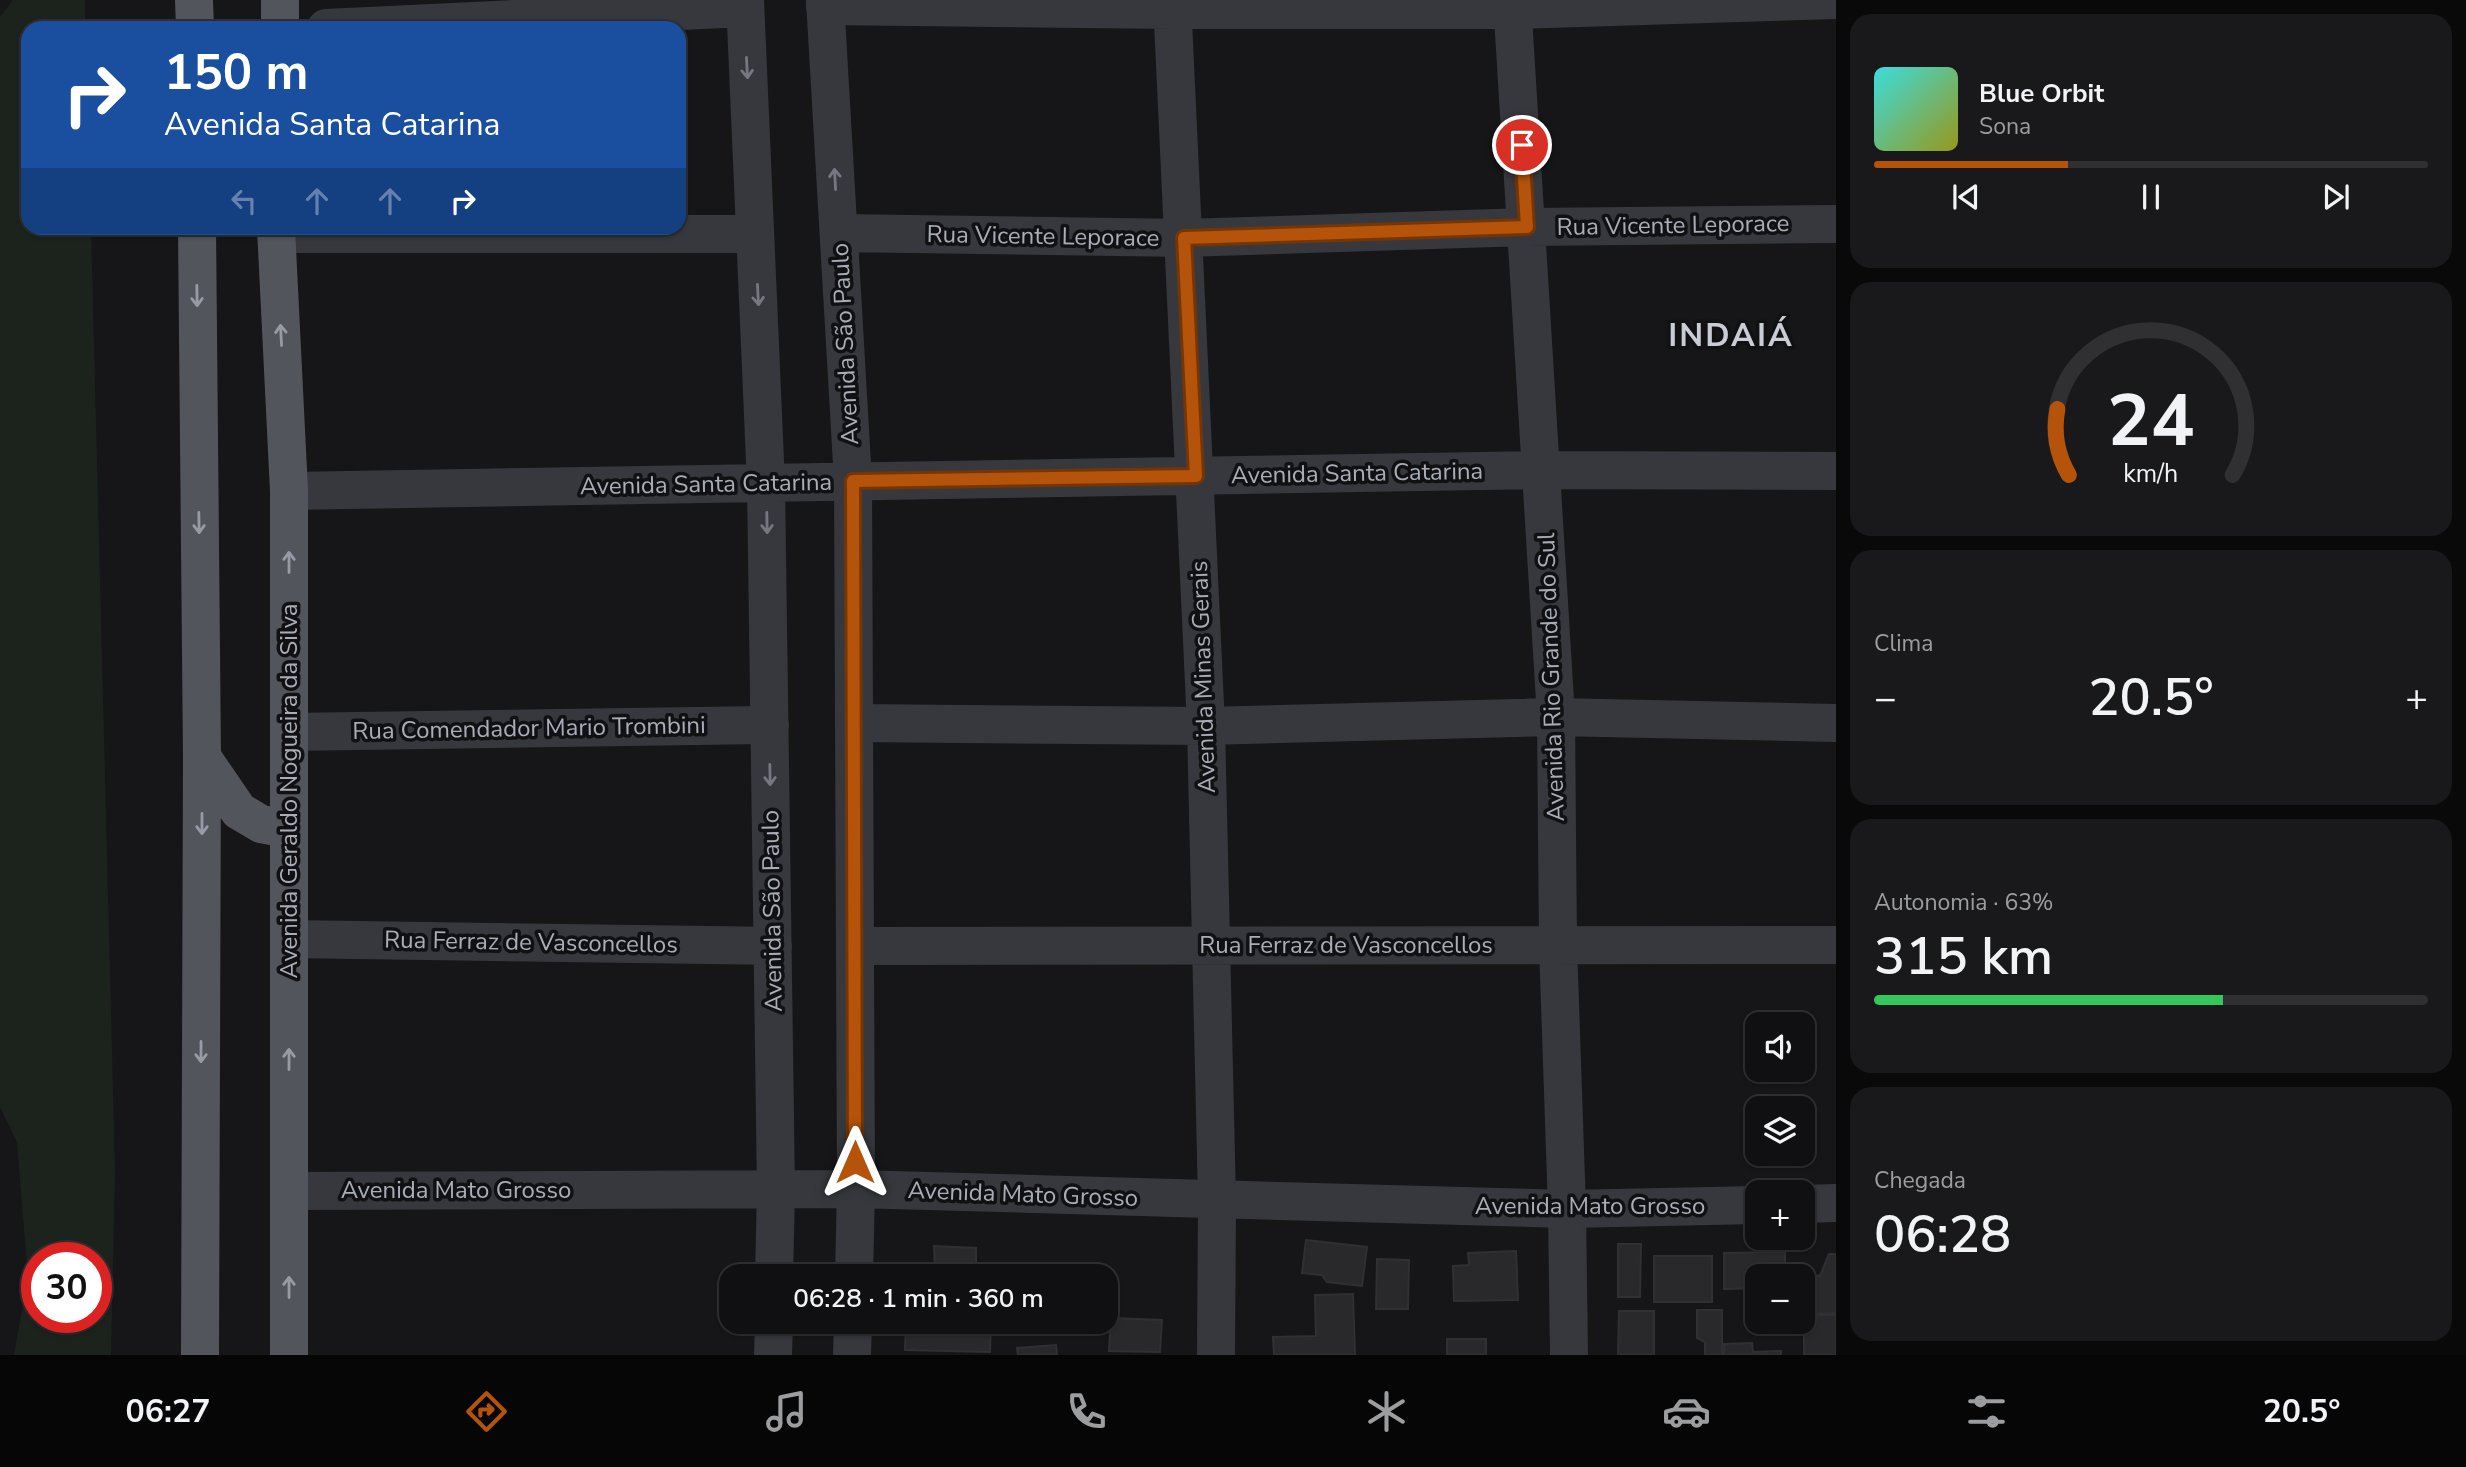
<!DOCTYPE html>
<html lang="pt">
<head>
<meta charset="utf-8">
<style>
  :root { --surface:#101012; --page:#19191b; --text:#f1f3f6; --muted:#9c9d9f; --line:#303032; --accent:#b45309 }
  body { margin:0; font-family:"Nunito Sans",sans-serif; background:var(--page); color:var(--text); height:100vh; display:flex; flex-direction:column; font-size:26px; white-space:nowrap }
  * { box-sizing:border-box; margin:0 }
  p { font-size:23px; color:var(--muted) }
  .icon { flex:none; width:38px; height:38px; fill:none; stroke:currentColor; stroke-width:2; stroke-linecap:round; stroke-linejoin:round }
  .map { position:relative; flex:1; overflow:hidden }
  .drawer { display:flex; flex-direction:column; gap:14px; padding:14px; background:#09090a; width:630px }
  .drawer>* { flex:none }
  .guide { position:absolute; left:21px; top:21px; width:665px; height:214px; border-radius:21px; box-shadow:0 2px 5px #0004,0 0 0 2px var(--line); background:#1a4fa0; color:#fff; overflow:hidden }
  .tools { position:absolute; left:1745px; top:1012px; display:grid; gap:14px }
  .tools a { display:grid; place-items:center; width:70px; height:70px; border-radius:14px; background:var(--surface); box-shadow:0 2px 5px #0004,0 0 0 2px var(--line); font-size:35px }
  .speed { position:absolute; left:21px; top:1242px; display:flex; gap:14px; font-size:35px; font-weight:700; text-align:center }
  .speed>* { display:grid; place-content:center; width:91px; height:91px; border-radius:50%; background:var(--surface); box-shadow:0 2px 5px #0004,0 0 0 2px var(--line); line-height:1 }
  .speed .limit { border:10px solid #d22; background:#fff; color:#111 }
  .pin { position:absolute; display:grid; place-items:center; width:60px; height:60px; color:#fff; margin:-30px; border:4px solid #fff; border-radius:50%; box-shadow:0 2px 7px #0007 }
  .me { position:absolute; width:77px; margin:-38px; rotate:0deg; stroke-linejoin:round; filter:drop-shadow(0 0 5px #0008) }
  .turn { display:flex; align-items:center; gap:24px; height:147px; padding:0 28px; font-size:32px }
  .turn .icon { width:91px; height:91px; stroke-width:2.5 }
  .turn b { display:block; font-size:49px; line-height:60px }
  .lanes { display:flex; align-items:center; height:66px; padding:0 28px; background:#0003; justify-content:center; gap:35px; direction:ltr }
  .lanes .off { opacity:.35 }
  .big { font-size:52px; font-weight:600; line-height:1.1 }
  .drawer .widget { flex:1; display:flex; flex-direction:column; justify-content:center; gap:10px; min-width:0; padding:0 24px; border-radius:21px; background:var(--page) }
  .drawer .dial { align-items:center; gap:0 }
  .dial svg { height:182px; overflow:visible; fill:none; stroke:var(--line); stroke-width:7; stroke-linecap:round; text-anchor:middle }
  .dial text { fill:var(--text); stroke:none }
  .song { display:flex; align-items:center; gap:21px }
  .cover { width:84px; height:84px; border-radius:10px; background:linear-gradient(135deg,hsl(180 70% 55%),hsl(60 70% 35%)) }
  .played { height:7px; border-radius:4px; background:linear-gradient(90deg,var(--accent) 35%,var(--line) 35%) }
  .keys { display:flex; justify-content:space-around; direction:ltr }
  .heat { display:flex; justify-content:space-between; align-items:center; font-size:38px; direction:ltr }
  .charge { height:10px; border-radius:5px; background:linear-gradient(90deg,#34c759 63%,var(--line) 0) }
  .trip { position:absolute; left:719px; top:1264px; width:399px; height:70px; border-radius:21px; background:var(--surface); box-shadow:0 2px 5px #0004,0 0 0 2px var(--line); font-weight:600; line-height:70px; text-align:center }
  .dock { display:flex; height:112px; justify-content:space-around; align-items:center; background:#060607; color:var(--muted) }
  .dock .icon { width:49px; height:49px }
  .dock .current { color:var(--accent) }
  .dock b { font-size:32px; color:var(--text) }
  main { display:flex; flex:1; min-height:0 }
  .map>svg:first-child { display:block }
  .green { fill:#1c231d; fill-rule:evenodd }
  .building { fill:#29292c; stroke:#303034; stroke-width:2 }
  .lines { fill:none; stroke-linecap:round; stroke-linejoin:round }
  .minor { stroke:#37383d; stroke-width:38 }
  .major { stroke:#53555c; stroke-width:38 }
  .oneway { stroke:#757881 }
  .oneway2 { stroke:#979ba6 }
  .route-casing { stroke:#753606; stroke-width:18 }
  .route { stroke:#b45309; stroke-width:12 }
  .labels { text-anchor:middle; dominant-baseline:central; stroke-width:7; stroke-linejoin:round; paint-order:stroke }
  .street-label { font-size:24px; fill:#a8adb8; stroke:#111113 }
  .district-label { font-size:32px; font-weight:bold; letter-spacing:2px; fill:#c9ccd4; stroke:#111113 }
</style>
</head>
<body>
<main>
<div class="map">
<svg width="1836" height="1355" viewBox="0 0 1836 1355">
  <rect width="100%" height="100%" fill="#161618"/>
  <path class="green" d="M13,0h72v28h-57v200h63l24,943 -4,184h-97l14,-78 -11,-135 -17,-35v-1090zM37,1258h59v60h-59z"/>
  <path class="building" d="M1306,1240l61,7 -5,39 -35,-4 -5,-7 -20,-2z
    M1618,1244h23l-1,53h-22z
    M934,1246l42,2v28h-41z
    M1516,1251l2,49 -64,1 -1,-35 16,-1 -1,-12z
    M1785,1252v24h-28v12l-33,1v-36z
    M1829,1254h7v59l-24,1v-39l8,1z
    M1654,1256h58v46h-58z
    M1377,1259l32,1 -1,49h-32z
    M1002,1265l33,1 -1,10h-33z
    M1353,1294l2,61h-81l-1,-18 43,-1 -1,-41z
    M1697,1310h25v45h-17v-13l-8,-4z
    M1619,1311h35v44h-36z
    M1804,1315h32v40h-32z
    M1111,1318l51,2 -2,32 -51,-1z
    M906,1321h85l-1,31 -85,-2z
    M1772,1321h14l1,13 -15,1z
    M1447,1339h39v16h-39z
    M1752,1343l1,9 28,-1v4h-57v-11z
    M1056,1345l1,10h-39l-1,-7z"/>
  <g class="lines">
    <path class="minor" d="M745,0l21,484 10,706 -2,86
      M825,0l28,481 3,708 -2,87
      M1172,0l34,726 11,474 -1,155
      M1512,0l44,717 2,228 9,264 2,146
      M825,6l347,4h341l323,-10
      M326,28l418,-20
      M839,233l345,5 343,-11 309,-3
      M276,234h479
      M289,491l1253,-21 294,1
      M854,723l352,3 350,-9 280,6
      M289,732l481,-7
      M289,939l484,7
      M855,946l981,-1
      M289,1191l567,-2 711,20 190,-4
      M1802,1204l34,-1
      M773,1355l1,-34
      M852,1355l1,-34"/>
    <path class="major" d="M194,0l1,28
      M280,0v28
      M197,228l5,529 -2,598
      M276,228l13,263v864
      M202,757l37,54 22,13 27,5"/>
  </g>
  <defs><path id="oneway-shaft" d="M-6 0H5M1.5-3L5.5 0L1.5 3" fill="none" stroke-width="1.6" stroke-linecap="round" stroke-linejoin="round" transform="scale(1.75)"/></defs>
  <g class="oneway">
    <use href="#oneway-shaft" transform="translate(747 68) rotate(87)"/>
    <use href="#oneway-shaft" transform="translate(835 179) rotate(-93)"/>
    <use href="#oneway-shaft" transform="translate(758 295) rotate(87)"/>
    <use href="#oneway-shaft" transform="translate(767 523) rotate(89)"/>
    <use href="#oneway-shaft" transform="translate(770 775) rotate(89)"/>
  </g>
  <g class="oneway2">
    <use href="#oneway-shaft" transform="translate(197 296) rotate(89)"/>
    <use href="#oneway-shaft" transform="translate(281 335) rotate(-93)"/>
    <use href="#oneway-shaft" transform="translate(199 523) rotate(89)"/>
    <use href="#oneway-shaft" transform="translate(289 562) rotate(-90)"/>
    <use href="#oneway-shaft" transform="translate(202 824) rotate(90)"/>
    <use href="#oneway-shaft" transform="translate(201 1052) rotate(90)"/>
    <use href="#oneway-shaft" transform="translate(289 1059) rotate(-90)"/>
    <use href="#oneway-shaft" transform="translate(289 1287) rotate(-90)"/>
  </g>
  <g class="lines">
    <defs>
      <path id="route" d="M855,1162l-2,-681 343,-5 -12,-238 343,-11 -5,-82"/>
    </defs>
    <use href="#route" class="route-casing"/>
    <use href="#route" class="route"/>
  </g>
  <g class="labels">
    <g class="street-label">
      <text transform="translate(1673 225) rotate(-1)">Rua Vicente Leporace</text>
      <text transform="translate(1043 236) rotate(1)">Rua Vicente Leporace</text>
      <text transform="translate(845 344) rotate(-93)">Avenida São Paulo</text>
      <text transform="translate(1357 473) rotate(-1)">Avenida Santa Catarina</text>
      <text transform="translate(706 484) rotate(-1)">Avenida Santa Catarina</text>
      <text transform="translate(1203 677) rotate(-92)">Avenida Minas Gerais</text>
      <text transform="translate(1551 677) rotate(-92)">Avenida Rio Grande do Sul</text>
      <text transform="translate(529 728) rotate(-1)">Rua Comendador Mario Trombini</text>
      <text transform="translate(289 791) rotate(-90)">Avenida Geraldo Nogueira da Silva</text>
      <text transform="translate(772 911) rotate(-91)">Avenida São Paulo</text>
      <text transform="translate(531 942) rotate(1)">Rua Ferraz de Vasconcellos</text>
      <text x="1346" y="945">Rua Ferraz de Vasconcellos</text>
      <text x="456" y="1190">Avenida Mato Grosso</text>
      <text transform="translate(1023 1194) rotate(2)">Avenida Mato Grosso</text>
      <text x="1590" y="1206">Avenida Mato Grosso</text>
    </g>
    <g class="district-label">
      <text x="1731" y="335">INDAIÁ</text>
    </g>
  </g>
</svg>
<div class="tools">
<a><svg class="icon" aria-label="sound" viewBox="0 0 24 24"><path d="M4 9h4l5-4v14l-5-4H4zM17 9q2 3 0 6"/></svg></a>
<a><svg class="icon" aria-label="layers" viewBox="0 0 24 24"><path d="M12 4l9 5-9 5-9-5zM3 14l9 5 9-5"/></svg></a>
<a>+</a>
<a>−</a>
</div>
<div class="speed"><div class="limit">30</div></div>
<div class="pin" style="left:1522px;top:145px;background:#d93025"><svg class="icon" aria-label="arrive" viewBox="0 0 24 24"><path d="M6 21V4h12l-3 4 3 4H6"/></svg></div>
<svg class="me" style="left:855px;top:1162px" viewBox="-20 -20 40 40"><path d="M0-17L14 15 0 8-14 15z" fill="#b45309" stroke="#fff" stroke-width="4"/></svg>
<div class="trip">06:28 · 1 min · 360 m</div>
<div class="guide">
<div class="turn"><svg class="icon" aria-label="right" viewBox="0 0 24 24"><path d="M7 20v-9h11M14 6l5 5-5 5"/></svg><div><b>150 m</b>Avenida Santa Catarina</div></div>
<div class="lanes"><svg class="icon off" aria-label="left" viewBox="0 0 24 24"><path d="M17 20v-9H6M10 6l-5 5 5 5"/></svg><svg class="icon off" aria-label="ahead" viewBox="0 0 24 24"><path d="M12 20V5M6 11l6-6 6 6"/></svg><svg class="icon off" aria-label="ahead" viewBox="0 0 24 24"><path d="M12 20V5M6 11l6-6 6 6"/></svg><svg class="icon" aria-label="right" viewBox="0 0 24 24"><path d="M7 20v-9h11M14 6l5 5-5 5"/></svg></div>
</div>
</div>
<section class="drawer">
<div class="widget">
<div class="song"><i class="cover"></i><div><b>Blue Orbit</b><p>Sona</p></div></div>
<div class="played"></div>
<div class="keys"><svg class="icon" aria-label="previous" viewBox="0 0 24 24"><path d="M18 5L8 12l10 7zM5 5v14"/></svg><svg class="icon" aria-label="pause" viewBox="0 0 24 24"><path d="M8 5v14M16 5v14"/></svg><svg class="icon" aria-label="next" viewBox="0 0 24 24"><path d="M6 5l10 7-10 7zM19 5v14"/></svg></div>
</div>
<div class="widget dial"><svg viewBox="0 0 100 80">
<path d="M14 69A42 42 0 1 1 86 69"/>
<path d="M14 69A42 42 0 0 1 9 40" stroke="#b45309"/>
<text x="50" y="56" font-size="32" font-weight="700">24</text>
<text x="50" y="72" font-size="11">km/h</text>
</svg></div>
<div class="widget"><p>Clima</p>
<div class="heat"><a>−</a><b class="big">20.5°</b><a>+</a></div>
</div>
<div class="widget"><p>Autonomia · 63%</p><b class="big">315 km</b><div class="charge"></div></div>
<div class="widget"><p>Chegada</p><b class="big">06:28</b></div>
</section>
</main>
<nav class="dock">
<b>06:27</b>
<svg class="icon current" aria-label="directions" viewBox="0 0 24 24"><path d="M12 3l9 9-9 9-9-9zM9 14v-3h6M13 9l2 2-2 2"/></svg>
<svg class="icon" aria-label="music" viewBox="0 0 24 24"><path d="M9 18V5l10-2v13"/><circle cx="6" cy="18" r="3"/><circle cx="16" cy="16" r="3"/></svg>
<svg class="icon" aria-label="phone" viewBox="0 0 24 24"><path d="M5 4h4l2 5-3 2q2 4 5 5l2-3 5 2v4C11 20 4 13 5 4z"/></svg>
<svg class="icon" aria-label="climate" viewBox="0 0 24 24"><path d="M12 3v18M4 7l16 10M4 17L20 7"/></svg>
<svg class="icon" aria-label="car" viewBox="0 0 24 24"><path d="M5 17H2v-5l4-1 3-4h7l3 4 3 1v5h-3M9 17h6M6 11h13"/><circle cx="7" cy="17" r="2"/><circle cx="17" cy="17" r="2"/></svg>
<svg class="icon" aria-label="filters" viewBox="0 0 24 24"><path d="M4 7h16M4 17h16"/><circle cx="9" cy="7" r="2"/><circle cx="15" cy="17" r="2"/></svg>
<b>20.5°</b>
</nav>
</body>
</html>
